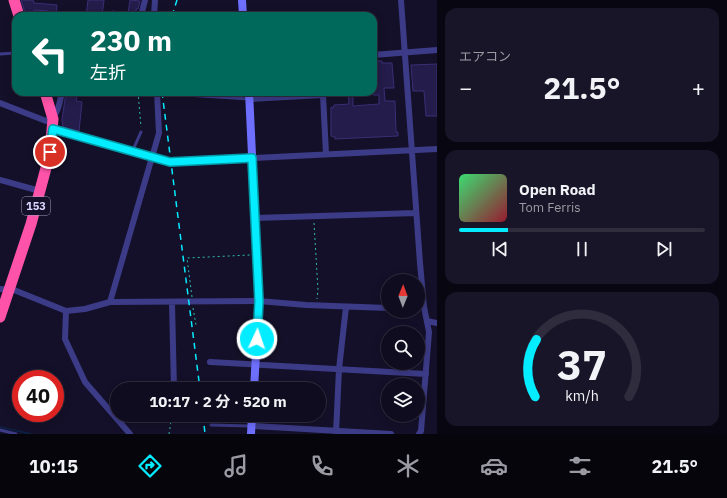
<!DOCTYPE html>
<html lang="ja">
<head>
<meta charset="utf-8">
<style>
  :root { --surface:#0f0c1f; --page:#181528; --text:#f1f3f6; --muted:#9b9ba4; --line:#2f2c3d; --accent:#04ecff }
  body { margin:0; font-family:"IBM Plex Sans","Noto Sans JP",sans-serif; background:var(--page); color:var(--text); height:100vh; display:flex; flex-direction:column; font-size:15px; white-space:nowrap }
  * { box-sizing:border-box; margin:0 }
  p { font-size:13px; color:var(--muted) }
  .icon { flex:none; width:22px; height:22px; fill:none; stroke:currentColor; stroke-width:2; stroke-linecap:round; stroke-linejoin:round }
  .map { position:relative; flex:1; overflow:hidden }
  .panel { display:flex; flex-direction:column; gap:8px; padding:8px; background:#080711; width:290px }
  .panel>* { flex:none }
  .guide { position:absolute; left:12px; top:12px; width:365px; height:84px; border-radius:12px; box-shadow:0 2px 10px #0003,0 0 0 1px var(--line); background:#00695c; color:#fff; overflow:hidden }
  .needle { width:26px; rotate:1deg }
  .buttons { position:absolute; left:381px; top:274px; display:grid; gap:8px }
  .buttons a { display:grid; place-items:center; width:44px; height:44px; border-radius:50%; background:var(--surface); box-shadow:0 2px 10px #0003,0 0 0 1px var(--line); font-size:20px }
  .speed { position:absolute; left:12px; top:370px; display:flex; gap:8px; font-size:20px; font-weight:700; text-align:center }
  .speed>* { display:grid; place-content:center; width:52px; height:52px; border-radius:50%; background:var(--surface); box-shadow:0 2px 10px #0003,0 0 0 1px var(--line); line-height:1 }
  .speed .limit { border:6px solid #d22; background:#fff; color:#111 }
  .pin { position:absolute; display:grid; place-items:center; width:34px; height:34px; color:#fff; margin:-17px; border:2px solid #fff; border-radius:50%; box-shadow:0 1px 4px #0007 }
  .me { position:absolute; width:44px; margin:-22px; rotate:3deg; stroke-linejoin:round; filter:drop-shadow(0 0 3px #0008) }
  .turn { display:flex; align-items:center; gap:14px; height:84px; padding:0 12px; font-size:18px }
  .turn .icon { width:52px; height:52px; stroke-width:2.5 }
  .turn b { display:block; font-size:28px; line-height:34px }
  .big { font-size:30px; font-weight:700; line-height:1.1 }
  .panel .tile { flex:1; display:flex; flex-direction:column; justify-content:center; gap:6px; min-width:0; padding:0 14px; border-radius:12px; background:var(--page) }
  .panel .dial { align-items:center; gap:0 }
  .dial svg { height:104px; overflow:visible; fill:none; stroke:var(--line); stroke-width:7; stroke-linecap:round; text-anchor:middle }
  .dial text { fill:var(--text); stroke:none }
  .song { display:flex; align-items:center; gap:12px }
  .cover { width:48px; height:48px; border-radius:6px; background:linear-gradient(135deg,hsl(140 70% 55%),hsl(350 70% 35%)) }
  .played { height:4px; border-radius:2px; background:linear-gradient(90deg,var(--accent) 20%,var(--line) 20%) }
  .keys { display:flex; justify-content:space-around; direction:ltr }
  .heat { display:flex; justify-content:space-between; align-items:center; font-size:22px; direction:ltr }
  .trip { position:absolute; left:110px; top:382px; width:216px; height:40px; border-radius:20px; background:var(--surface); box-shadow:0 2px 10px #0003,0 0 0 1px var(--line); font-weight:700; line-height:40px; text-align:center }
  .dock { display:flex; height:64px; justify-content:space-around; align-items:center; background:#06050c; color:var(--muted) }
  .dock .icon { width:28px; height:28px }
  .dock .current { color:var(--accent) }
  .dock b { font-size:18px; color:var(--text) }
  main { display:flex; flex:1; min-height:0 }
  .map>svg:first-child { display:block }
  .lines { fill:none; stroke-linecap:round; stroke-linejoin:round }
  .stream { stroke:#0b2247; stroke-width:1.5 }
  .building { fill:#241c4a; stroke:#3b2e76 }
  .path { stroke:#30bbaf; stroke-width:1; stroke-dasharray:2 3; stroke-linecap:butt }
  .lane { stroke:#3c3b87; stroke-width:3 }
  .street { stroke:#3c3b87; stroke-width:6 }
  .secondary { stroke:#6f6fff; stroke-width:8 }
  .highway { stroke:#ff53a9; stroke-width:11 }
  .rail { stroke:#04ecff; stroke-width:1.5; stroke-dasharray:6 5; stroke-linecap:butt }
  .route-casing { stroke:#0399a6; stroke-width:10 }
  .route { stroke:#04ecff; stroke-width:7 }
  .labels { text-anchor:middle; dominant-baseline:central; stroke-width:4; stroke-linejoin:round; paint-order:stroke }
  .shield { fill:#141029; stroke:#9f9cbf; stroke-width:1 }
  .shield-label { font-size:11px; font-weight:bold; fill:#dbd8ff }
</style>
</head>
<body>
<main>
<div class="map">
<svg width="437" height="434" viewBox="0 0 437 434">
  <rect width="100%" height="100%" fill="#141029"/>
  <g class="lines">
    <path class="stream" d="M0,427l31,7"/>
  </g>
  <path class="building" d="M21,0h12l1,3 23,2 -1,10 -9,-1 1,-3 -14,-1 3,6h-11z
    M88,0h16l-2,16h-16z
    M130,0l10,1 -2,8h-2v7h-24v-5l16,2z
    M373,61h9v2h10l2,25h-10l1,13h10l1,31h2v4l-63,3v-2l-4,-1v-29l2,1 1,-3 15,-1 -1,-11h5v13l26,-2v-9h-6z
    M437,64v52h-11l-2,-25h-11l-2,-26z
    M66,92h12l-2,9 6,1 -3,29 -16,-4 -1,-7z"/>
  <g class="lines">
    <path class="path" d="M138,92l3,35
      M314,223l4,67 -1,9
      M192,297l-5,-39 63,-3
      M193,308l3,17
      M169,434l3,-19"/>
    <path class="lane" d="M0,54l16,-1
      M168,92l1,2 80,5
      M132,152l9,-20
      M211,425l39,1
      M0,430l16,4"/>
    <path class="street" d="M401,0l19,263 4,44 5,25 -8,99 -2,3
      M141,16l4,-16
      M154,16l1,-16
      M373,55l64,-5
      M249,99l74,-4 3,59
      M0,103l46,18c13,-5 13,-17 16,-29
      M53,129l117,33 267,-13
      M0,180l40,11
      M255,218l161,-5
      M0,289l14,1 52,21 19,-2 25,-7 149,-1 47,4 82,3
      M110,302l49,-169 -2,-41
      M172,303l2,86
      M66,311l-1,28 20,43 45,52
      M427,321l10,2
      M210,362l216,12
      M252,426l139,8
      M336,433l3,-64 7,-62"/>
    <path class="secondary" d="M242,0l1,16
      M249,92l10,209 -5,88
      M251,434l1,-19"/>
    <path class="highway" d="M14,0l5,16
      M0,317l31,-93 19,-71 3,-34 -8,-27"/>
    <path class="rail" d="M172,16l5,-16
      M162,92l38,297
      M203,415l2,19"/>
  </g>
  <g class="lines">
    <defs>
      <path id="route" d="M50,152l3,-23 117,33 82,-4 7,143 -2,38"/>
    </defs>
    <use href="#route" class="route-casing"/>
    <use href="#route" class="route"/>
  </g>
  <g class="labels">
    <rect class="shield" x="22" y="197" width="28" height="18" rx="3"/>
    <g class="shield-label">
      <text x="36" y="206">153</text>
    </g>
  </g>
</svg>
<div class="buttons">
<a><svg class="needle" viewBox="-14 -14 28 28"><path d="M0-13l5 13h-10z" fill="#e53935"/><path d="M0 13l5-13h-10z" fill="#9b9ba4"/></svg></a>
<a><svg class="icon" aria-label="search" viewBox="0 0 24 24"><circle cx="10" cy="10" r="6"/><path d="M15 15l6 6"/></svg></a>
<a><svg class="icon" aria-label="layers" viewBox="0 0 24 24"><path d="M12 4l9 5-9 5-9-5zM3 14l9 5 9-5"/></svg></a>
</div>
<div class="speed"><div class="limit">40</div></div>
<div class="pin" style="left:50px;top:152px;background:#d93025"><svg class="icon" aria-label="arrive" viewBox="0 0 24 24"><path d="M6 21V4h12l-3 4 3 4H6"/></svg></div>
<svg class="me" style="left:257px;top:339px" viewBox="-20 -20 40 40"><circle r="17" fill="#04ecff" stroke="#fff" stroke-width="3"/><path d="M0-11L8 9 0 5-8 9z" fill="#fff"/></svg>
<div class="trip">10:17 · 2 分 · 520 m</div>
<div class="guide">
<div class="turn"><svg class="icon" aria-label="left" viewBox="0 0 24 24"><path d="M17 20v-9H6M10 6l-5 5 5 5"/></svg><div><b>230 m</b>左折</div></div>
</div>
</div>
<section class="panel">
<div class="tile"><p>エアコン</p>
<div class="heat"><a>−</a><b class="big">21.5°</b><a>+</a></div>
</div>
<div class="tile">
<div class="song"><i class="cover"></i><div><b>Open Road</b><p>Tom Ferris</p></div></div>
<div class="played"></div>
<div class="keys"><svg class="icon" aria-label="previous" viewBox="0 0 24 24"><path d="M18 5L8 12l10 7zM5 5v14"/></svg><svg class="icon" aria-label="pause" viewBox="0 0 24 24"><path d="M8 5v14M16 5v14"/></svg><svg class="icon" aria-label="next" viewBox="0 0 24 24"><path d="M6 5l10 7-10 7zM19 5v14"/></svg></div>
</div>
<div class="tile dial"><svg viewBox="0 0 100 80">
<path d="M14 69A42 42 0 1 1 86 69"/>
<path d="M14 69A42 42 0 0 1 15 25" stroke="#04ecff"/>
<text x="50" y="56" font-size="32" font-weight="700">37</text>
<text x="50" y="72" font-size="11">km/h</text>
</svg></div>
</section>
</main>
<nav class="dock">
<b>10:15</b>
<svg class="icon current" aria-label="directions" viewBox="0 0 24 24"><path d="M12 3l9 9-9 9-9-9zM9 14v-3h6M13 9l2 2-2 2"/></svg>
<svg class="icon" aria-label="music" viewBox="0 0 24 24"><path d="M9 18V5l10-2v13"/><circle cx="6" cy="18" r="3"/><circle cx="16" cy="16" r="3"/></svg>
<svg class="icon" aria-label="phone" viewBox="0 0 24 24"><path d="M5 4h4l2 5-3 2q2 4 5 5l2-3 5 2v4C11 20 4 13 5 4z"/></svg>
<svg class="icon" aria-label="climate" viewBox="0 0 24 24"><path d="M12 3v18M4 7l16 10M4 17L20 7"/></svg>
<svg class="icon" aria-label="car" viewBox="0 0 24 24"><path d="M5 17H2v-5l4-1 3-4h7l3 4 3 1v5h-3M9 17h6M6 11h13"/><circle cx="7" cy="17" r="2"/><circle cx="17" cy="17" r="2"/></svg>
<svg class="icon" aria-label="filters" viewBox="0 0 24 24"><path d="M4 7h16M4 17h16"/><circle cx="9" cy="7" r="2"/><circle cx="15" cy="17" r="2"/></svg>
<b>21.5°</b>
</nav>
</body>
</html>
